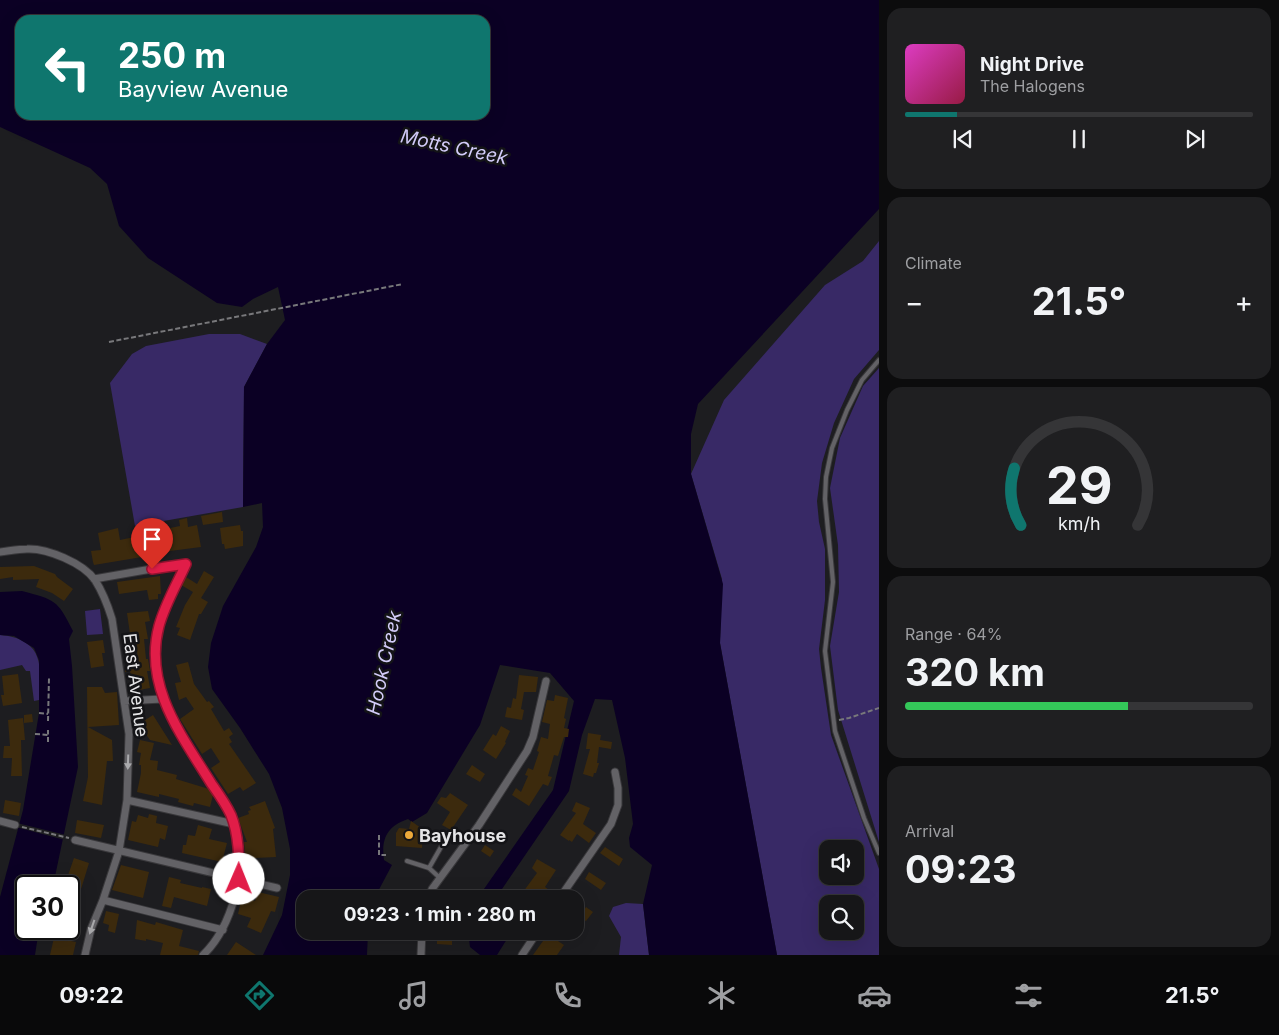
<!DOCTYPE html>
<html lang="en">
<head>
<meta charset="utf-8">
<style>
  :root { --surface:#161618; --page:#1f1f21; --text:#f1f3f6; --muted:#9e9fa2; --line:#353537; --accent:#0f766e }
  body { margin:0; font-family:Inter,sans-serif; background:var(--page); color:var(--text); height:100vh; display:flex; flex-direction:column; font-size:19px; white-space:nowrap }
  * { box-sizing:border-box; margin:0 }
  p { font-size:16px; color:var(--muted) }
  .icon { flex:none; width:28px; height:28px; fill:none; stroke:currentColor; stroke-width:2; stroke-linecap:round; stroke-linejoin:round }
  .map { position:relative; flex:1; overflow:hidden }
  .drawer { display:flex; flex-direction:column; gap:8px; padding:8px; background:#0c0c0d; width:400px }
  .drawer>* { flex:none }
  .hud { position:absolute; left:15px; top:15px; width:475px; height:105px; border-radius:15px; box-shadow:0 5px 20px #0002,0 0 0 1px var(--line); background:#0f766e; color:#fff; overflow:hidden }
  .tools { position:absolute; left:819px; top:840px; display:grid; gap:10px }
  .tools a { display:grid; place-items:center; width:45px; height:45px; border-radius:10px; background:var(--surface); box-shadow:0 5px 20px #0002,0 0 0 1px var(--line); font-size:25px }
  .speed { position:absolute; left:15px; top:875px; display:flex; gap:10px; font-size:25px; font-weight:700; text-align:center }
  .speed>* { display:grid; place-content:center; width:65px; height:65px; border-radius:50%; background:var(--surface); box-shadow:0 5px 20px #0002,0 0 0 1px var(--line); line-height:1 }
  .speed .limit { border:2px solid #111; border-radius:8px; background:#fff; color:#111 }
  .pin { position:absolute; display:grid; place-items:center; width:42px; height:42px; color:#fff; margin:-51px -21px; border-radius:50% 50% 50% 0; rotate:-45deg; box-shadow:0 0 5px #0007 }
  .pin .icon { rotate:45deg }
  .me { position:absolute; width:55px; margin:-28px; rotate:1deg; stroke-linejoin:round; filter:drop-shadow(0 0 4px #0008) }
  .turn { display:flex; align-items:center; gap:18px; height:105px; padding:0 20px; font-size:22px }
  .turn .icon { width:65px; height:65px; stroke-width:2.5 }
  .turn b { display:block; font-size:35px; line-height:42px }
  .big { font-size:38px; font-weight:700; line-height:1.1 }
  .drawer .tile { flex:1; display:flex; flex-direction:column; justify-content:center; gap:8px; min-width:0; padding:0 18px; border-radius:15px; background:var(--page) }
  .drawer .dial { align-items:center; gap:0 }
  .dial svg { height:130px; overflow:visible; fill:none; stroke:var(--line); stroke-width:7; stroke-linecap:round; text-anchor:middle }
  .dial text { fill:var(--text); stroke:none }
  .song { display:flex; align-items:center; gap:15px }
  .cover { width:60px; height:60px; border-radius:8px; background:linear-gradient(135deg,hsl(310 70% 55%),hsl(340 70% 35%)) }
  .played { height:5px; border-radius:2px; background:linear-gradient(90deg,var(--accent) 15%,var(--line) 15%) }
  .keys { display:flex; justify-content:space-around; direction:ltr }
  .heat { display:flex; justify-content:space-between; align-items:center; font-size:28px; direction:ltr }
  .charge { height:8px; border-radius:4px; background:linear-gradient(90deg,#34c759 64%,var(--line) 0) }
  .trip { position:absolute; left:296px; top:890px; width:288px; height:50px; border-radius:15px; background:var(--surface); box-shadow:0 5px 20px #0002,0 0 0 1px var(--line); font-weight:700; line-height:50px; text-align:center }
  .dock { display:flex; height:80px; justify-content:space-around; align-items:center; background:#09090a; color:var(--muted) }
  .dock .icon { width:35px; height:35px }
  .dock .selected { color:var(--accent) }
  .dock b { font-size:22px; color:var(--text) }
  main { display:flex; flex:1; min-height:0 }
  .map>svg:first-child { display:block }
  .green { fill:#382966; fill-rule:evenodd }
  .water { fill:#0b0024; fill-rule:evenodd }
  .pier { fill:#1d1d20 }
  .building { fill:#3c2a0d }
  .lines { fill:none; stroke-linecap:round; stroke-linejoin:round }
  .service-casing { stroke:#39383b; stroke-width:6 }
  .minor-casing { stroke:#39383b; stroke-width:9 }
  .path { stroke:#78787b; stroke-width:2; stroke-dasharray:5 2.5; stroke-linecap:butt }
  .service { stroke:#636266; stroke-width:4 }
  .minor { stroke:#636266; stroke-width:7 }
  .oneway { fill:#aaaaad }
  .route-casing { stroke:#92132f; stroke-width:12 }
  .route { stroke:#e11d48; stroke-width:9 }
  .poi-dot { fill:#eca93a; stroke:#141417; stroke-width:2 }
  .labels { text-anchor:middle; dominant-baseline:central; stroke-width:5; stroke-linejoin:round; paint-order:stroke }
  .street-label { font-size:18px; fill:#e5e5e7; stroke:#141417 }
  .poi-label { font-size:18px; font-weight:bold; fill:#e5e5e7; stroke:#141417; text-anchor:start }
  .water-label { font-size:19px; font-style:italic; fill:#d3ccf9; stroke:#141417 }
</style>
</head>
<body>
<main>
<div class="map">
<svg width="879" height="955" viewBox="0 0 879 955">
  <rect width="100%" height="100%" fill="#1d1d20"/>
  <path class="green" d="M879,241v109l-25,29 -20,44 -12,40 -5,38 2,21 6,27v51l-6,49 2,19 10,67 48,134v86h-102l-57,-312 2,-64 -31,-105 33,-74 101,-115 38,-24zM828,849h27v27h-27zM828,904h27v27h-27z
    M209,334h31l27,10 -23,43 -1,120 -108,19 -25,-143 22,-29 14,-8z
    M879,368v474l-41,-132 -8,-64 9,-54 -1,-47 -8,-57 10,-50 23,-52z
    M100,609l3,25 -16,1 -2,-24z
    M0,635c11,1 16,2 26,8 19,12 13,37 13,57l-5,1 -4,-30h-4l-4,-6 -22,5z
    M626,903l17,1 6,51h-30l2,-18 -12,-21 4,-9z"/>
  <path class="water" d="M0,0h879v209l-181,195 -7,30v40l32,110 -3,59 57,312h-128l-6,-51 9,-39 -22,-18 -1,-9 4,-14 -8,-66 -13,-58 -17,-1 -13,36 -13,56 -69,101v7h-23l76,-109 21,-89 -24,-28 -50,-8 -20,60 -53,88 -15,9 -4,-3c-21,7 -27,20 -24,41l8,5 -18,34h-69v32h63l-1,24h-104l19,-40 8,-40v-26l-8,-41 -13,-34 -29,-46 -28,-39 -4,-22 3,-24 12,-37 33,-59 7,-20 -1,-24 -19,4 1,-120 23,-43 18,-24 -7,-33 -25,12 -11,8 -25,-4 -69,-45 -29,-32 -12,-42 -17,-16 -90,-41zM20,20h465v95h-465z
    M22,591c33,9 35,8 51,40l-4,8 3,27 6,101 -25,119h-27v43h13l-4,26h-35v-58l23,-87 16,-97v-53l-5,-12 -20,-12 -14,-1v-43z
    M468,931h44l-15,24h-17l-10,-8z"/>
  <path class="pier" d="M17,823l49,12 -1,5 -49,-13z"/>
  <path class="building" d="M222,512l1,10 -20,3 -2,-9z
    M187,518l1,9 9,-2 4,22 -31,4 -4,2 -72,12 -1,-3 -2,-11 10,-1 -3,-17 20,-5 2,12 33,-7 1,11 18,-3 -2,-13 10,-2 -1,-6z
    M240,525l1,6h2v15l-18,3 -1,-5h-2l-2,-16z
    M34,566l21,8 2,3 16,12 -9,12 -12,-8 -16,-6 3,-8 -26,1v-3l-13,2v-12z
    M204,571l10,6 -13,21 7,4 -7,12h-2l-9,26 -13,-5 3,-7 -4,-1 9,-22 8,-13 -12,-7 5,-8 11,7z
    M160,576l1,18h-3v5l-9,1 -2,-10 -28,4 -2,-12z
    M148,611l2,10 -5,1 3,17h-4l2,20h2l2,12h-3l3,17 -16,3 -4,-20 -5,1v-4l5,-2 -1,-4 9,-1 -2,-21 -5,1 -4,-28z
    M103,640l2,13h-3l2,13 -13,2 -4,-26z
    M188,662l6,22 13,18 2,-1 5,6 -3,2 13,22 5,-3 4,6 -4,3 3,5 -3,2 27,39 -13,8 -3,-4 -12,7 -17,-26 9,-6 -9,-14 -9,6 -22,-35 14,-10 -8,-12 -7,3 -4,-17 6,-1 -5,-17z
    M18,674l4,29 -19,3 -2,-11h3l-2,-19z
    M519,675l19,2 -2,15h-12l-3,17 3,1 -2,10 -17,-3 2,-10 4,1 2,-10 3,1z
    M87,687h15l3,6 12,-1 2,33 -31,2 24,13 1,21h-6l-5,44 -19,-4 5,-24z
    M555,695l13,3 -4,20 2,1 -2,9 5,1 -1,8h-4l-6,19 -4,-1 -6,21 4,1 -4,9 -5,-2 -14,22 -17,-11 4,-7 5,4 7,-16 -3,-1 3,-7 5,2 6,-18 -2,-1 4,-14 7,2 2,-15 -8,-2 5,-22 7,1z
    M32,714l1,8 -9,1v-8z
    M153,715l19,30 -22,-5 -11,-16z
    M23,718l2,22h-4l1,36h-11l1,-18h-9l1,-12h6l-2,-26z
    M501,726l9,5 -5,11 1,1 -10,16 -13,-9 10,-16 3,2z
    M588,733l13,2 -1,5 12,2 -1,7 -12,-2 -2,16h2l-3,10h-2l-1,4 -10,-3 7,-25h-4z
    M140,740l14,3 -4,17 8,1 -1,9 20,5 -1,4 33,10 4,6 -3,12 -16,-4 -1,3 -15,-4 1,-3 -20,-5v3l-22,-5 4,-19v-8h-2l2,-12 -4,-1z
    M472,765l13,9 -5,8 -14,-8z
    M450,793l18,12 -17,25 -9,-5 8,-13 -13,-9 4,-6 5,1z
    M5,800l16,3 -2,13 -16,-3z
    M265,801l10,27 -2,1 3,28 -21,1v3l-9,1 -2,-20h3l-9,-24 11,-4 -1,-3 3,-1 -2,-3z
    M576,802l14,6 -7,16 13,9 -7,10 -12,-9 -5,8 -3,-2v1l-9,-6 16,-22 -4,-2z
    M149,814l8,2 -1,7 12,3 -3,14 -5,-2 -2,9 -30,-7 4,-19 4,1 2,-7 10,3z
    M77,820l27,5 -3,13 -26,-5z
    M411,821l10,7 -1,4h3l-1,16 -26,-2v-13l3,-5 10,1z
    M198,825l14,4 -3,10 18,4 -5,19 -40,-9 1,-8h3l2,-10 7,1z
    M485,845l9,6 -4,6 -9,-6z
    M605,847l18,12 -4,7 -19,-13z
    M74,858l15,5 -11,36h-2l-6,19 -1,-32 -4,-2z
    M537,859l19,11 -11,17 4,3 -6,9h-27l5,-9 2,2 14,-19 -5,-5z
    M121,865l28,7 -6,26 -31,-8z
    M589,872l17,11 -5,7 -16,-11z
    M169,877l12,3 -1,3 22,5v-1l9,2 -4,17 -33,-9 -3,11 -9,-2z
    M258,892l21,5 -4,15 -4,-1 -10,22 -14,-6 4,-9 -13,-4 4,-17 13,4z
    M575,907l8,5 3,-5 7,5 -7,9 -4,-2 -7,12z
    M106,911l13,3 -4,19 -7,-2 1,-6 -6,-2z
    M137,920l18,5 1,-3 27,8 -4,16 20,5 -1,4h-38l3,-12 -17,-4v2l-11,-2z
    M56,929h19l-4,12 5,1 -3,13h-23z
    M548,934l11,6 -1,1 6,4 -7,10h-24z
    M437,937h15v8l-15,-1z
    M236,942l20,13h-29z"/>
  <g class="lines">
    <defs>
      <path id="service" d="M879,360l-17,20 -15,30 -15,38 -6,29 -1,22 8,83 -8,69 10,80 29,87 15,35
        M407,861l22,7
        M440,878l-11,-10 12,-21"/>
      <path id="minor" d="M0,552c9,-1 18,-3 27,-3 20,-1 56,14 68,31 7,11 13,26 17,39l17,115 -2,66 -8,51 -16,49 -12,29 -6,26
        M186,563c-14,31 -32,62 -30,97 2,48 34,89 59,129 5,8 12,16 16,25 10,25 10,57 4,82 -6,22 -15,43 -32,59
        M94,579l92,-16
        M124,701l38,-2
        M127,800l107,24
        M0,821l15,4
        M75,840l202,48
        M429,899l3,-10 47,-64 48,-74 6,-14 13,-56
        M559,899l52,-75 7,-19v-17l-3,-16
        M103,900l120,30
        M421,955l1,-24
        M522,955l16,-24"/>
    </defs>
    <use href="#service" class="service-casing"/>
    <use href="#minor" class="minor-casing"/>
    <path class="path" d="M109,342l294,-58
      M39,713l9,1
      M839,720l10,-2 30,-10
      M48,721l1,-43
      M35,734l14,1
      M48,742v-12
      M22,827l47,11
      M379,835v20h7"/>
    <use href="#service" class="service"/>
    <use href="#minor" class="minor"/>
  </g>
  <defs><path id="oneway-solid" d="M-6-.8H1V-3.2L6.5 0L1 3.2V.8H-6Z" transform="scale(1.25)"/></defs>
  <g class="oneway">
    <use href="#oneway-solid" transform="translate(128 762) rotate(92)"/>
    <use href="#oneway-solid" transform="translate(92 927) rotate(109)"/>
  </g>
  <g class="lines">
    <defs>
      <path id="route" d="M152,569l34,-5c-9,20 -21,40 -27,62 -16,60 23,110 52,157 7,10 15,21 20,32 8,20 8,43 8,64"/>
    </defs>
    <use href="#route" class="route-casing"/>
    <use href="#route" class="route"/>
  </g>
  <circle class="poi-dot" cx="409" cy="835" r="5"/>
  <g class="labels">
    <g class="street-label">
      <text transform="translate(136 685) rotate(83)">East Avenue</text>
    </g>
    <g class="poi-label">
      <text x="419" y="835">Bayhouse</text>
    </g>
    <g class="water-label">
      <text transform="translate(454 147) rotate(12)">Motts Creek</text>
      <text transform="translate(384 663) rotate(-78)">Hook Creek</text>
    </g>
  </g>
</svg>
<div class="tools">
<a><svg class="icon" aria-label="sound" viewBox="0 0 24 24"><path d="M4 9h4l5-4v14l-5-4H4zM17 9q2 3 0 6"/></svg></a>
<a><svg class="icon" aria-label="search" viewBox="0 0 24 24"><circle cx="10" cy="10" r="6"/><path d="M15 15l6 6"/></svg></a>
</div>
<div class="speed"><div class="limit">30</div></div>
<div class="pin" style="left:152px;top:569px;background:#d93025"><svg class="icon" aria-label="arrive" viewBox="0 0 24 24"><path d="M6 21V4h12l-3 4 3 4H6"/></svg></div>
<svg class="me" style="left:239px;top:879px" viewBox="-20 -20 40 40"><circle r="19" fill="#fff"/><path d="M0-13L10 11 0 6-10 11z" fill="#e11d48"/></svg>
<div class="trip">09:23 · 1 min · 280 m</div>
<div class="hud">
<div class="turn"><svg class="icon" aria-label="left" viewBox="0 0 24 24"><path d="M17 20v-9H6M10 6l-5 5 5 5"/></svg><div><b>250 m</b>Bayview Avenue</div></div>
</div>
</div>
<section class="drawer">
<div class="tile">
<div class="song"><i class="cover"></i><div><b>Night Drive</b><p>The Halogens</p></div></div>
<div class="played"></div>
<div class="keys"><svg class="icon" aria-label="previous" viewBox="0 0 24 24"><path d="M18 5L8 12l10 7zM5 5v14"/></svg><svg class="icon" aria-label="pause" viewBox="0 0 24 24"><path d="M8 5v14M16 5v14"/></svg><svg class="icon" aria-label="next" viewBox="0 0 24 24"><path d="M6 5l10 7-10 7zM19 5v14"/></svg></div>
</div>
<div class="tile"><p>Climate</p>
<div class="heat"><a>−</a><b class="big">21.5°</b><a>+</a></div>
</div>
<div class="tile dial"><svg viewBox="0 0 100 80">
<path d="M14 69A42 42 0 1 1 86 69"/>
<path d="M14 69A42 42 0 0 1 10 34" stroke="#0f766e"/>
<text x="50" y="56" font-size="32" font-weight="700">29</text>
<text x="50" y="72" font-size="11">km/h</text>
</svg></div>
<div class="tile"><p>Range · 64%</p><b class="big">320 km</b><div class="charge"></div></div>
<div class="tile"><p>Arrival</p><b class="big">09:23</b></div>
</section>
</main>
<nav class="dock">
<b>09:22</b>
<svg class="icon selected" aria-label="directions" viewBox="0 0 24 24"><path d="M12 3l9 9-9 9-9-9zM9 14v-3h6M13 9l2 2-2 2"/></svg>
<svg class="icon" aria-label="music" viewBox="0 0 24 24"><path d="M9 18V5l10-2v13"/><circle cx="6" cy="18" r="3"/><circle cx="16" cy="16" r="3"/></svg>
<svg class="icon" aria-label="phone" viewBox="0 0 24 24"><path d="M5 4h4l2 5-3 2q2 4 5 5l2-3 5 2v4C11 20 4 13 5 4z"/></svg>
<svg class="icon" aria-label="climate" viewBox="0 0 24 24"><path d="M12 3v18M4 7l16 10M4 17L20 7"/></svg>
<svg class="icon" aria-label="car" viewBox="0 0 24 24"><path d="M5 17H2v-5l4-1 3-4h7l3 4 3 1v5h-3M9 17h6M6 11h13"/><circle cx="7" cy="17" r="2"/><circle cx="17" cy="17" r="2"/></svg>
<svg class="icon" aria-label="filters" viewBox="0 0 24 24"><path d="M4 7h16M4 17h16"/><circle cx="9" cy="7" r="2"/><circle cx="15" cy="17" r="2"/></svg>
<b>21.5°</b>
</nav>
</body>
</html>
